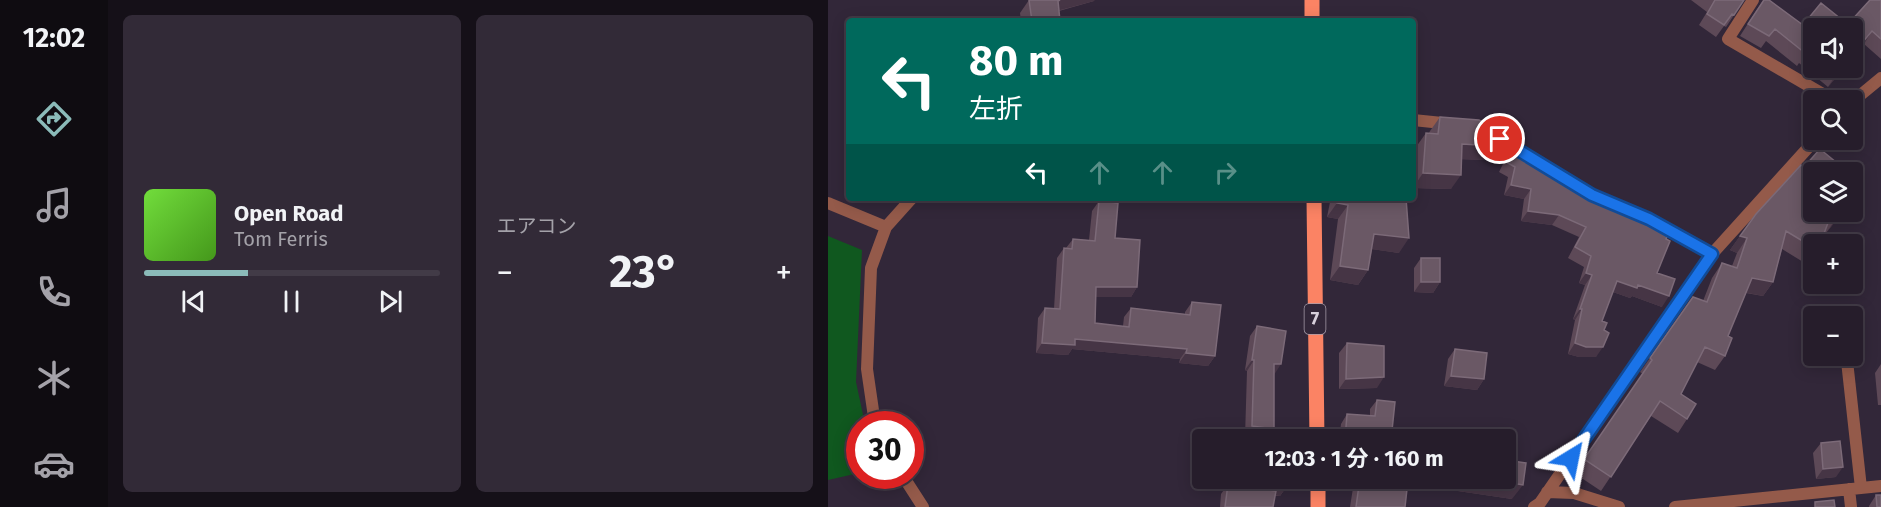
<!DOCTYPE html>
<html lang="ja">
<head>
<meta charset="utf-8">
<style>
  :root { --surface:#261d2b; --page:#322a37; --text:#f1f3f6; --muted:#a4a2a9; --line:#423b47; --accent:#8bbbb9 }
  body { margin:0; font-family:"Fira Sans","Noto Sans JP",sans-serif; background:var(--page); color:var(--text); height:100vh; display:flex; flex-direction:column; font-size:22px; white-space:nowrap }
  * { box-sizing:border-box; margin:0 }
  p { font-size:20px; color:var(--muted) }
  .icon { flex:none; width:33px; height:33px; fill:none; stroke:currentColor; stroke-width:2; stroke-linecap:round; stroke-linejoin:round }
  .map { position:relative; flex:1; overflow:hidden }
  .drawer { display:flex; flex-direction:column; gap:15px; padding:15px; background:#151018; width:720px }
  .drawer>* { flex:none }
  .top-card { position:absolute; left:18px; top:18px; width:570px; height:183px; border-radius:6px; box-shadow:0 3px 15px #0003,0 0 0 2px var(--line); background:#00695c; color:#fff; overflow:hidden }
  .fabs { position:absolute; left:975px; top:18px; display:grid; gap:12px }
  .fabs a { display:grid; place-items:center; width:60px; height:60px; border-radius:6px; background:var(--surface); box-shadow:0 3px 15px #0003,0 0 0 2px var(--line); font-size:30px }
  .speed { position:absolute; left:18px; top:411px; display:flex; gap:12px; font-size:30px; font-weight:700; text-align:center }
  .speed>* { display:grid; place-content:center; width:78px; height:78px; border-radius:50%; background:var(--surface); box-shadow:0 3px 15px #0003,0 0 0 2px var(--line); line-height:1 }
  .speed .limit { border:9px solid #d22; background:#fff; color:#111 }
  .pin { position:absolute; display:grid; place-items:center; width:51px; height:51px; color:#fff; margin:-26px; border:3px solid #fff; border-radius:50%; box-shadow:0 2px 6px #0007 }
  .me { position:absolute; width:66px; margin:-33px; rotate:35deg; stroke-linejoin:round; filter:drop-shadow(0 0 4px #0008) }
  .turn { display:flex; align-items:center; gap:21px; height:126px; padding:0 24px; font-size:27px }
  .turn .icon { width:78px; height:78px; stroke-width:2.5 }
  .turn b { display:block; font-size:42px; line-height:51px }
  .lanes { display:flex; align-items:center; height:57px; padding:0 24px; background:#0003; justify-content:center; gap:30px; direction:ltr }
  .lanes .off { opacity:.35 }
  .big { font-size:45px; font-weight:700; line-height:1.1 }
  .drawer .card { flex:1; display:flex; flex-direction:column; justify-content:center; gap:9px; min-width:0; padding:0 21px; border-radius:9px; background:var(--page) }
  .song { display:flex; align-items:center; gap:18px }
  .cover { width:72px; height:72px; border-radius:9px; background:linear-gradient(135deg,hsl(100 70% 55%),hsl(100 70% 35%)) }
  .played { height:6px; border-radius:3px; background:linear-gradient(90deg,var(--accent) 35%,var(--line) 35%) }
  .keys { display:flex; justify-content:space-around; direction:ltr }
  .heat { display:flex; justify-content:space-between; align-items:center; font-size:33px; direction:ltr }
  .drawer .tiles { flex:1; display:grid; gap:15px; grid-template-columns:repeat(2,1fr) }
  .trip { position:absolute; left:364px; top:429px; width:324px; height:60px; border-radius:6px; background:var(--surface); box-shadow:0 3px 15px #0003,0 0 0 2px var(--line); font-weight:700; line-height:60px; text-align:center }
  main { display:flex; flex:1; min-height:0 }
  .tab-bar { display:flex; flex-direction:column; width:108px; justify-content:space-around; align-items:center; background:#0f0c11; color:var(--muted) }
  .tab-bar .icon { width:42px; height:42px }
  .tab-bar .active { color:var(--accent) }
  .tab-bar b { font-size:27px; color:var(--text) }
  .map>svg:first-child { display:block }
  .green { fill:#10581f }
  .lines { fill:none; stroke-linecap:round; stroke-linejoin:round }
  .street { stroke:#945a4a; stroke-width:12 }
  .primary { stroke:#fb8364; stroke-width:15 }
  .wall { fill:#5d4957 }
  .shaded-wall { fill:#463545 }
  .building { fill:#6a5865; stroke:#7c6a78; stroke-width:1.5 }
  .route-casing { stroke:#114b97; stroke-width:15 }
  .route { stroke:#1a73e8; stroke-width:10 }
  .labels { text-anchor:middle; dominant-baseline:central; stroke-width:6; stroke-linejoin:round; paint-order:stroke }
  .shield { fill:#322739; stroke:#a69dab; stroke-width:1.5 }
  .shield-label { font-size:18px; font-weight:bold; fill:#d8d0dc }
</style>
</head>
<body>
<main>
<nav class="tab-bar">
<b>12:02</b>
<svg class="icon active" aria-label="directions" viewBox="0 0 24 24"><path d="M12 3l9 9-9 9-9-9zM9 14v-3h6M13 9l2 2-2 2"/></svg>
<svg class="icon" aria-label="music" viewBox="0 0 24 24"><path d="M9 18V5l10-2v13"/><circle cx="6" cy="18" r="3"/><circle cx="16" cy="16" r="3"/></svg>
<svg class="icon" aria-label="phone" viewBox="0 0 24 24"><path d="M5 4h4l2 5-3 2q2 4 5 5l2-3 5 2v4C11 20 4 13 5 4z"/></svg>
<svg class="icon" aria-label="climate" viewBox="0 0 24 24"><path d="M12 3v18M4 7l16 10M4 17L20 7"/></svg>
<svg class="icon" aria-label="car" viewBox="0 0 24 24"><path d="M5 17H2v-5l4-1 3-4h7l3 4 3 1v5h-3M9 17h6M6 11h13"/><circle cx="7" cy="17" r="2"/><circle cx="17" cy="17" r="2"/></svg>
</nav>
<section class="drawer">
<div class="tiles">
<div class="card">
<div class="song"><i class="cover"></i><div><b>Open Road</b><p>Tom Ferris</p></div></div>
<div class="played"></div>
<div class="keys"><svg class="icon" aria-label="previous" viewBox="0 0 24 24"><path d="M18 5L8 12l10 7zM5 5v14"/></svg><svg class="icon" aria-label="pause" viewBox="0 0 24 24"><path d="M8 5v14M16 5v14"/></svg><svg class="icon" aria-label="next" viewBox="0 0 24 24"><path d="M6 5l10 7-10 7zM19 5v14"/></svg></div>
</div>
<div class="card"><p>エアコン</p>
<div class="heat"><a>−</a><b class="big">23°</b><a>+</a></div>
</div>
</div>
</section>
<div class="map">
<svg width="1053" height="507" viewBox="0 0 1053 507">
  <rect width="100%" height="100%" fill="#322739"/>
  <path class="green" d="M0,236l34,14 -6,132 9,42h-5l-1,49 -31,7z"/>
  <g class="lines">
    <path class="street" d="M925,0l-25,39 105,61
      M1024,102l29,-24
      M585,120l39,4
      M653,128l47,29
      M725,172l39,23 57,24 63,35
      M0,203l58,24
      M1019,361l14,127
      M47,424l-8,-55 4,-101 15,-41 26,-29
      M75,476l20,31
      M1021,489l2,18
      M719,492l27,1 45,14
      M706,507l6,-4 172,-249 103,-114
      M847,507l206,-21"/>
    <path class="primary" d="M484,0v21
      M486,198l3,242
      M490,478v29"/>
  </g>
  <path class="wall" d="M201,0l65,1 -35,10 1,10h-39l-1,-8z
    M863,0h53l-18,27 -2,-1 -8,11 -17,-12 8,-13z
    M935,0l40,25 38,-6 9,3 31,-22v59l-17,-15 -12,13v-29h-38v40h30l-16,19 -29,-24 -2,3 -31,-25 -5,7 -21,-12z
    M612,117l54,29 -10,14 -23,-1 -10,30 -38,-1 3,-41 10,-14h3l1,-2z
    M685,148l48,28 5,10 67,30 33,23 -9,34 5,34 -30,-11 -2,2 -17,-6 -11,29 2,9 -8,27h-17l-11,-3 7,-34 -2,-1 12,-34 -6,-2 5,-16 -16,-9 11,-21 -27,-12 -31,-4 3,-22 -20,-4 4,-18 -9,-5 7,-14z
    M371,198h23l-21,5z
    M505,198h77l-4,5 -7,50 -27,-4 -4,21 -10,15 -28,-5 8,-61 -11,-2 3,-15z
    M271,201l16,37 22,49 -6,10h-35l-1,26 28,3 1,-9 7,-9 54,6v-2l7,-10 23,54 -7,10 -29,-3 1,-4 -108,-10 -4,6 -32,-2 2,-35 7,-10 9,1 3,-51 7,-10h2l7,-9 16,1 3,-29z
    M986,212h29l-17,21 -1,-1 -11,12v13l-6,8 -26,-16 -9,33 -10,14 -17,-3 -18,43 -3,20 -10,14 -18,-8 -16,32 6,25 -9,14 -27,-17 -50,75 -27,-18 69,-99 -3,-2 53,-75 10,4 9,-23 10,-15 10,3 5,-13 -7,-3 26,-36z
    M593,258l19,24 -7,11 -19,-1v-24z
    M429,326l17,48v55l-3,4 39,7h-45l-20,-3 2,-66 -2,-1 5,-34z
    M519,343l30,45 -38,1v-36z
    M627,349l29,30 -7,11 -33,-4 4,-27z
    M1053,364v41h-3l-3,-32z
    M549,400l14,40h-52l2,-16 6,-10 23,2v-7z
    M993,443l15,34 -20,2 -3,-26z
    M430,478h30l-1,8 -7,10h-5l-2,11h-53l1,-13 7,-10 29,4z
    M511,478h57l-1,9 10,20h-55l3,-19 -15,-3z
    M597,478h81l6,21 -88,-13z
    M1048,495l5,12h-12v-1z"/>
  <path class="shaded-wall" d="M232,0h35l-1,1 -45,12 9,-12z
    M1044,31l-8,13 -12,13v-2z
    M1014,68h2l-16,19 8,-12z
    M634,144l32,2 -10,14 -32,-1z
    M595,173l38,2 -10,14 -38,-1z
    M683,185l20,4 -7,10 -20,-4z
    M376,198h18l-21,5z
    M509,203l11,2 -10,14 -11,-2z
    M700,211l31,4 -7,10 -31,-4z
    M1014,212h1l-17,21 10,-14z
    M546,234l35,4 -10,15 -35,-5z
    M912,236l7,2 -10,15 -7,-3z
    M512,266l28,4 -10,15 -28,-5z
    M758,273l6,2 -7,10 -6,-2z
    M924,278l21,4 -10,14 -20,-4z
    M789,281l21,4 31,11 -7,11 -30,-11 -2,2 -20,-7z
    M593,282h19l-7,11 -19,-1z
    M268,287h41l-6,10h-42z
    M752,309h2l-7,11 -2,-1z
    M247,339l112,10 -7,10 -108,-10 -4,6 -32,-2 6,-10z
    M747,343l28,4 -7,10h-17l-11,-3z
    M358,353l29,3 -7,10 -29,-3z
    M424,360h2l-7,11 -2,-1z
    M446,364h7l-7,11z
    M623,376l33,3 -7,11 -33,-4z
    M556,377l-7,11 -38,1 7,-10z
    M424,426l22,3 -8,11 -21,-3z
    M1015,467l-7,10 -20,2 7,-10z
    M515,478h17l-7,10 -15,-3z
    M601,478h53l41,7 -11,14 -88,-13z
    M435,483l24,3 -7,10 -24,-3z"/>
  <path class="building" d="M201,0h31l-2,1 2,20h-28z
    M887,0h29l-10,15 -2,-1 -8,11 -17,-11z
    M936,0h5l34,25 18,-22 20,16 2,-2 7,5 20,-22h11v39l-9,-8 -20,24v-27h-38v28l-6,-6 -3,3 -30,-24 -6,7 -21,-12z
    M1000,68h14l-6,7z
    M612,117l39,3 16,10 -1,16 -32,-2 -1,31 -38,-2 3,-40 12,1z
    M685,148l29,12 9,5 -1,5 11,2v4l6,1 -1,9 34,14 3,-4 33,16 -3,4 37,15 -4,8 4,2 -13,32 18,6 -6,17 -31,-11 -1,3 -20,-7 -15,40 5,2 -3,7 5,3 -6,14h-17l-11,-4 7,-34h-2l12,-34 -6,-2 5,-17 -16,-9 11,-20 -27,-12 -31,-4 3,-22 -20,-4 4,-18 -9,-5z
    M992,149l28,23h-34v40h28l-6,7 -5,-4 -11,29h-6v4l-28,-17 -13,51 -21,-4 -24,58 4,2 -7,18 -20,-9 -24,47 15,10 -9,15 -27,-18 -49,76 -27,-18 68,-99 -2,-2 43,-61 14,5 15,-39 15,5 10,-30 -7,-2 16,-22 45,-49 3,2z
    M585,166h3l-3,22z
    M1024,176l11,9 -11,13z
    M510,198h68l3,40 -35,-4 -6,36 -28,-4 8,-61 -11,-2z
    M271,201l19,2 -3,35 25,2 -3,47h-41l-1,36 34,4 2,-19 59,7 2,-13 29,3 -6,51 -29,-3 1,-4 -112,-10v6l-33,-2 3,-35 15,1 4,-61 8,1 1,-10 22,2z
    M593,258h19v24h-19z
    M429,326l29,5 -5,33h-7v65l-22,-3 2,-66h-2z
    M519,343l37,3v31l-38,2z
    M627,349l32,4 -3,26 -33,-3z
    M549,400l18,2 -4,38h-46l2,-26 28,2z
    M442,433l40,6v1h-41z
    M1012,441l3,26 -20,2 -2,-26z
    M678,460l20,3 -3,22 -41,-7h24z
    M436,478h24l-1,8 -24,-3z
    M532,478h36l-1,9 12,2 -2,18h-49z
    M400,484l48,7 -3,16h-48z
    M1048,495h5v12h-4z
    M1006,500l1,7h-20v-5z"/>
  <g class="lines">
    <defs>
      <path id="route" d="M672,139l92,56 57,24 63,35 -141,204"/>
    </defs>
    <use href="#route" class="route-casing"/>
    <use href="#route" class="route"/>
  </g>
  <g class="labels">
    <rect class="shield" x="476.5" y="304" width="21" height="30" rx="4.5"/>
    <g class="shield-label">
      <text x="487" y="319">7</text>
    </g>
  </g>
</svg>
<div class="fabs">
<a><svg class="icon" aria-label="sound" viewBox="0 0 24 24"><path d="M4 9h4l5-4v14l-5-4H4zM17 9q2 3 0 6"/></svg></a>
<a><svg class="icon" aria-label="search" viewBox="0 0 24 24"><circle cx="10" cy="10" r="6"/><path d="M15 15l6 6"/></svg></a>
<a><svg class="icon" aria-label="layers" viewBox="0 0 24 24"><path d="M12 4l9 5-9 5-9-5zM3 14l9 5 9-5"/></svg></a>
<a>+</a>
<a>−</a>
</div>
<div class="speed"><div class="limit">30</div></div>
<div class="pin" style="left:672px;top:139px;background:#d93025"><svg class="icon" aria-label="arrive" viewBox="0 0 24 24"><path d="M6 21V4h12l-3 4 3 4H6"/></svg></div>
<svg class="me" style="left:743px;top:458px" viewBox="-20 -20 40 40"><path d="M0-17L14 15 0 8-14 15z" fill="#1a73e8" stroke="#fff" stroke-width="4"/></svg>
<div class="trip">12:03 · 1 分 · 160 m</div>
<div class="top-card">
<div class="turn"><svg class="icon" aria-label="left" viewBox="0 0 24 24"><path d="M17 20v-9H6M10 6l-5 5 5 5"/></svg><div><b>80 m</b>左折</div></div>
<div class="lanes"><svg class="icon" aria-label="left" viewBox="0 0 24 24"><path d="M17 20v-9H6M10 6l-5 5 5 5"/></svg><svg class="icon off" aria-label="ahead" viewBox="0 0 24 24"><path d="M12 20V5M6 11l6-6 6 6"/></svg><svg class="icon off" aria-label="ahead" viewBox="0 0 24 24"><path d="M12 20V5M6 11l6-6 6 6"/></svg><svg class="icon off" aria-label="right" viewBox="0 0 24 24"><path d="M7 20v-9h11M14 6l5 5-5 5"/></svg></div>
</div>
</div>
</main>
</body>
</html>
